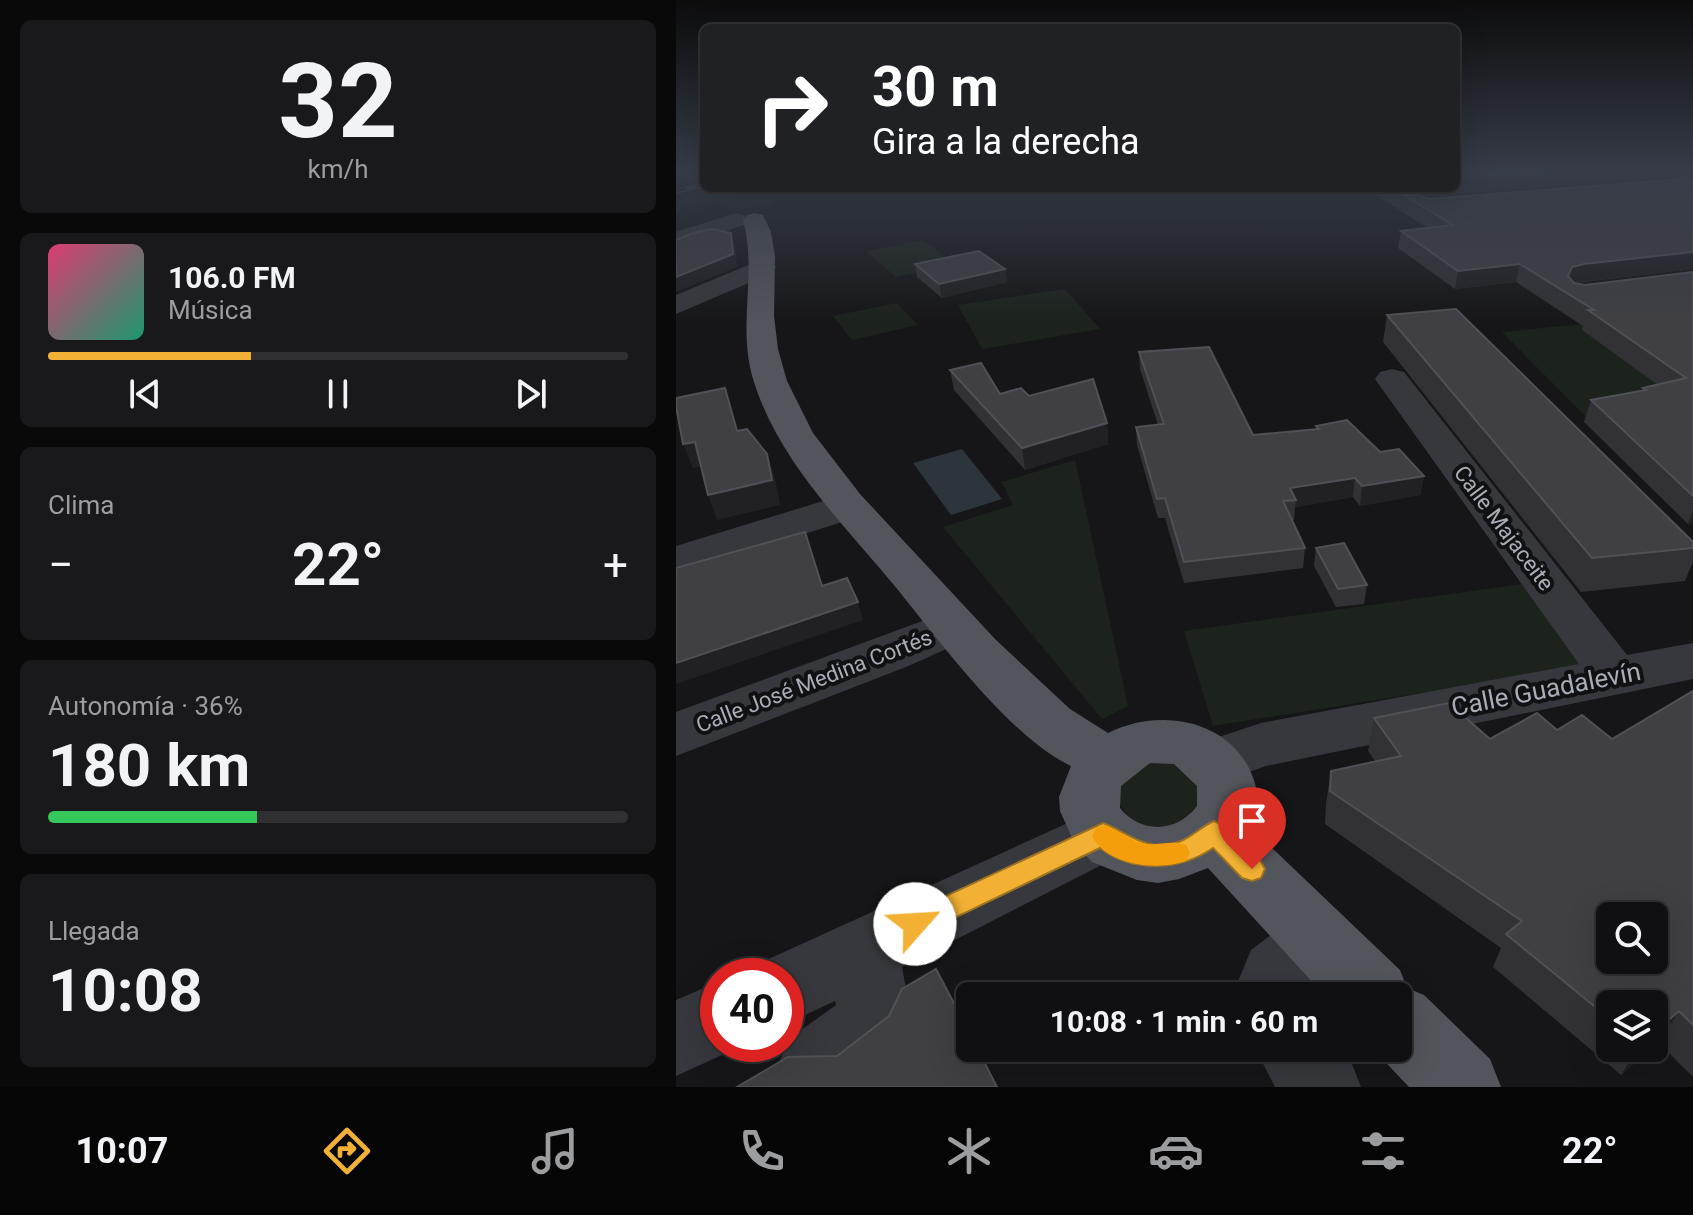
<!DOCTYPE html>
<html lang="es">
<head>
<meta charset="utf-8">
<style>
  :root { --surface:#101012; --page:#19191b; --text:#f1f3f6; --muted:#9c9d9f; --line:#303032; --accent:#f2b134 }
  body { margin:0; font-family:Roboto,sans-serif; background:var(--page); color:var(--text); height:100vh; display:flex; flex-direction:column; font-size:30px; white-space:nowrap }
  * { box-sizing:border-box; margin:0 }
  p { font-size:26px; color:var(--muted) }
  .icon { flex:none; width:44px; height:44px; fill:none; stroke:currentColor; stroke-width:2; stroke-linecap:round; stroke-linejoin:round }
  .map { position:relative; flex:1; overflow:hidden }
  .panel { display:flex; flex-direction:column; gap:20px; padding:20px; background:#09090a; width:676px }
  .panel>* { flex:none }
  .hud { position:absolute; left:24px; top:24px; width:760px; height:168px; border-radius:12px; box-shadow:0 8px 32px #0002,0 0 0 2px var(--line); background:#202124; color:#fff; overflow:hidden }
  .controls { position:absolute; left:920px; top:902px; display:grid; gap:16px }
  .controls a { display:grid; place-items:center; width:72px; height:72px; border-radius:12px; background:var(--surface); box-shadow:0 8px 32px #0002,0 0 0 2px var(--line); font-size:40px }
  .speed { position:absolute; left:24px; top:958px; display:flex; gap:16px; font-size:40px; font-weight:700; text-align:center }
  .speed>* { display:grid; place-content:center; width:104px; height:104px; border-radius:50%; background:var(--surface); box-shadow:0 8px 32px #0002,0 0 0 2px var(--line); line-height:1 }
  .speed .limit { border:12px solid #d22; background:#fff; color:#111 }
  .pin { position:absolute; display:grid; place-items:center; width:68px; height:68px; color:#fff; margin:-82px -34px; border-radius:50% 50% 50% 0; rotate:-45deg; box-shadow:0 0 8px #0007 }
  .pin .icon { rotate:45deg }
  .me { position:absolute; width:88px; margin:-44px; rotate:64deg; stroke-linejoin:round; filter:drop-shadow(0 0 6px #0008) }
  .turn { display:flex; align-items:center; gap:28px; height:168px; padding:0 40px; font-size:36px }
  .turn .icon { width:104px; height:104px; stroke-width:2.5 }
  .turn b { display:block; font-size:56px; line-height:68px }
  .big { font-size:60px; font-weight:700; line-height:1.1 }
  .panel .card { flex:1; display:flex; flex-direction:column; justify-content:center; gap:12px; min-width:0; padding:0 28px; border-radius:12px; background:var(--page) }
  .panel .dial { align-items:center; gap:0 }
  .dial b { font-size:104px; line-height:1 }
  .song { display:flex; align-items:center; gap:24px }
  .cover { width:96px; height:96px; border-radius:12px; background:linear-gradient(135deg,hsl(340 70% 55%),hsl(160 70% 35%)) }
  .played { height:8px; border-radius:4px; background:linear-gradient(90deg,var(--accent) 35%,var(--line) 35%) }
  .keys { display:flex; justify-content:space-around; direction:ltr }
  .heat { display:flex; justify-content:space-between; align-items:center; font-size:44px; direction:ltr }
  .charge { height:12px; border-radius:6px; background:linear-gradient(90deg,#34c759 36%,var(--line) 0) }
  .trip { position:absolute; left:280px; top:982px; width:456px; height:80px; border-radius:12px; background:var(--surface); box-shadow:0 8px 32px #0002,0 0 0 2px var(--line); font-weight:700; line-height:80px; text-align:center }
  .tab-bar { display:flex; height:128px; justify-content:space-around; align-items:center; background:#060607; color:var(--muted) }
  .tab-bar .icon { width:56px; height:56px }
  .tab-bar .on { color:var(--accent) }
  .tab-bar b { font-size:36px; color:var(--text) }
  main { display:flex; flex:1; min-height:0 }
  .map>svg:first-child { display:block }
  .green { fill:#1c231d }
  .water { fill:#2c353c }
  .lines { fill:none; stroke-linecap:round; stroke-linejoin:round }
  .minor { fill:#37383d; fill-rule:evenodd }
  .major { fill:#53555c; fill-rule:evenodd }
  .rail-casing { stroke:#4a4c52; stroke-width:5 }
  .rail { stroke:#111113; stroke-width:3; stroke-dasharray:10; stroke-linecap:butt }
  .wall { fill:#323236 }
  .shaded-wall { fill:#212124 }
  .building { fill:#3f3f44; stroke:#4f5156; stroke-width:2; fill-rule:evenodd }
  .route { fill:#f2b134; stroke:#9d7322; stroke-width:2 }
  .slow { fill:#f59e0b }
  .labels { text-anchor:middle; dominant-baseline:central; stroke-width:8; stroke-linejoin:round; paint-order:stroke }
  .street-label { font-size:22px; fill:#a8adb8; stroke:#111113 }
  .near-street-label { font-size:26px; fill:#a8adb8; stroke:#111113 }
</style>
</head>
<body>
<main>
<section class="panel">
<div class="card dial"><b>32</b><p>km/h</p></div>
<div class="card">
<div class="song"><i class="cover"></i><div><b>106.0 FM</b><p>Música</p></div></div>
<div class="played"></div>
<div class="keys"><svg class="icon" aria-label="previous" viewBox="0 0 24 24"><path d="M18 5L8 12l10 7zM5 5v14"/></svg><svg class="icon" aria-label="pause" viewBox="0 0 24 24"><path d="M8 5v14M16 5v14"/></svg><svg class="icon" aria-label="next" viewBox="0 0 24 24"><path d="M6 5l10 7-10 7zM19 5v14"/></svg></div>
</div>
<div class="card"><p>Clima</p>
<div class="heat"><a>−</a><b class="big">22°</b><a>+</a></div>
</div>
<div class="card"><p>Autonomía · 36%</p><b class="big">180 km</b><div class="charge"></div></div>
<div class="card"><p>Llegada</p><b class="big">10:08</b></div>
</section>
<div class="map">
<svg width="1017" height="1087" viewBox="0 0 1017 1087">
  <rect width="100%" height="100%" fill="#161618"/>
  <path class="green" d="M44,188h48l7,17 -42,4 -21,-10 -36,11v-11z
    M247,240l32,24 -59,13 -30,-26z
    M389,289l35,40 -118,20 -24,-44z
    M221,303l21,22 -66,15 -19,-24z
    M906,324l111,49 -103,48 -88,-89z
    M399,460l53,246 -26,13 -159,-192 70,-22 -11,-23z
    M853,583l61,83 -377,60 -29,-95z
    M480,756l36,11 11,32c-5,6 -11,15 -17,20 -28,21 -71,1 -70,-33z"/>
  <path class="water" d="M286,449l40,50 -51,16 -38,-52z"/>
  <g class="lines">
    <path class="minor" d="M60,213l8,2 4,5 -4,5 -68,22v-15z
      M87,259l9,2 4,6 -4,6 -96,41v-19z
      M716,369l12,3 223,283 66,-12v36l-427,87 -54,19 -20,-7 -9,-16 9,-16 69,-23 318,-59 -204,-285 5,-7z
      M170,494l15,4 6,9 -6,9 -185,59v-29z
      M276,610l17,5 8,12 -8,12 -63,28 -230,89v-44z
      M427,807l22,8 9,19 -9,19 -223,114 10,55 -11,26 -50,39h-63l-10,-22 12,-27 46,-33 -1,-4 -49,23v-48h-31l5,-13z
      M643,907l24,10 11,23 -11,23 -38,33h-73l19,-46 44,-33z
      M42,982v62l26,1 -68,31v-76z
      M579,1048h86l9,11 11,28h-86z"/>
    <path class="major" d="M79,213l8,2 8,17 4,24 -1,60 4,33 9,32 26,52 47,61 136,146 74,69 38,24c48,-24 114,-16 141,35 10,21 12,38 1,59l150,143 7,18 17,7 66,64 11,28h-92l-37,-39h26v-52h-73l-117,-128 -29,11 -21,4 -21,-3 -45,-18 -17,-18 -15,-33 -1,-14 12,-31c-60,-28 -131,-124 -173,-176 -53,-65 -118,-126 -144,-208 -18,-55 4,-108 -11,-162l4,-5zM474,763l24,1 23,22v20c-20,27 -56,28 -77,2l1,-22z"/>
    <defs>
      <path id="rail" d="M0,191l28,-6"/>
    </defs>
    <use href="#rail" class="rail-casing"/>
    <use href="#rail" class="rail"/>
  </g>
  <path class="wall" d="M1017,171v4l-271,21 8,3 263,-21v91l-118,14 10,2 108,-13v251l-5,1 -104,-102 7,-22 51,-9 1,-3 15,-3 -76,-55 1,-4 -67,-44 -61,7 -57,-41 3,-17 27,-3 -63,-40h91z
    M239,264l90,5 2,13 -65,16 -25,-21z
    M711,315l306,227v20l-8,19 -104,11 -198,-250z
    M463,352l114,83 63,-6v-3l64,26 44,24 -4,19 -60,11 -7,-9 -58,10 -1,13h-2l13,28 -2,20 -119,15 -19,-65h-7l-21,-73 -1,-18 22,-2 -18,-56z
    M274,370l50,24 29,2 78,27 1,21 -83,26 -71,-80z
    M640,548l51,37 -3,19 -28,3 -22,-41z
    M1017,691v386l-34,-34 -5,3v-42h-44v44h42l-31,27 -128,-108 8,-19 -176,-124 1,-20 5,-33 44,-10 -7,-10 6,-33 116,21 67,-9 55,9z"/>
  <path class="shaded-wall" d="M878,171h139v4l-265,20 -9,2 -5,6 3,-15h39v-10z
    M55,233l4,12 2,22 -61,25v-15z
    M1017,252v17l-114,13 -11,3 -4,10 4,-19 4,-9 12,-3z
    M844,264l-4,18 -61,7 3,-18z
    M329,269l2,13 -65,16 -3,-14z
    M431,423l1,21 -83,26 -3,-22z
    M19,442l9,24 -11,2 -10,-24z
    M91,454l8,24 5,27 -63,15 -9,-25z
    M748,476l-4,19 -60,11 2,-20z
    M679,478l-2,19 -58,10 1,-7 -6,-12z
    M1017,511v12l-5,1z
    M182,602l5,18 -187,64v-21z
    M1003,1011l-20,32 -5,3v-13z
    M962,1048h14l-31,27z"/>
  <path class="building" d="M780,171h98l-98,7z
    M1017,178v74l-109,12 -12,3 -4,9 6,7 11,2 108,-13v224l-102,-96 55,-10 -3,-2 43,-10 -98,-68h6l-74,-46 -62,7 -57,-40 52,-6 -61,-37h25l3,8 10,3z
    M36,229l19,4 2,21 -57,23v-37l17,-7z
    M303,251l26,18 -66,15 -24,-20z
    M780,309l237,233v6l-101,10 -205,-243z
    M533,347l44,88 66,-6 -3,-3 31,-6 33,32 19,-3 25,27 -62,10 -7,-8 -65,10 6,12 -13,1 22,47 -121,14 -19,-64 -8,1 -21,-72 28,-3 -25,-72z
    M305,363l19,31 21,-6 8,8 64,-17 14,44 -85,25 -72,-78z
    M49,388l12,43 10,-2 20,25 5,26 -64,15 -13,-53 -12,2 -7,-38v-8z
    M129,532l17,54 25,-8 11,24 -182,61v-95z
    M668,543l23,42 -29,4 -22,-41z
    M1017,691v334l-14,-14 -25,22v-29h-44v15l-104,-85 16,-13 -192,-130 1,-20 70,-15 -27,-38 75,-15 41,36 47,-26 20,17 25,-15 30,24zM934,916h44v44h-44z
    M260,969l34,65v14h7l20,39h-260l51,-30 49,-1 52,-40 13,-27z"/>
  <linearGradient id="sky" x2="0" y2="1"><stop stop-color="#0c0c0d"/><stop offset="0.53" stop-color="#363c48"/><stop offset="1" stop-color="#363c48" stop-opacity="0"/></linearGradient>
  <rect width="1017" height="323" fill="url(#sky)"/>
  <path class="route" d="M538,821c18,7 43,31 51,48l-4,9 -9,3 -10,-3 -29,-30c-33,23 -80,25 -113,0l-185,89 -10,-4 -4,-9 4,-9 198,-92c26,10 45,31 78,18 12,-5 21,-15 33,-20z"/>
  <path class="slow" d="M429,825c15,5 26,17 42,19 14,1 25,-4 39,1l4,8 -4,8c-28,10 -79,5 -94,-25l4,-8z"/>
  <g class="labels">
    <g class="street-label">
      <text transform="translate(828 528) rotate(53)">Calle Majaceite</text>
      <text transform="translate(138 681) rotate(-21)">Calle José Medina Cortés</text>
    </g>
    <g class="near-street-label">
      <text transform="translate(870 689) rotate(-11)">Calle Guadalevín</text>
    </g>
  </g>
</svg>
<div class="controls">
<a><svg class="icon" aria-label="search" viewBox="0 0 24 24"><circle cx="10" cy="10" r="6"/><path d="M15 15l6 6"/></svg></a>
<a><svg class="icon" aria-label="layers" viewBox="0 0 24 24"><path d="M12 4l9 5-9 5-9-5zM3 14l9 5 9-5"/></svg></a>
</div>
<div class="speed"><div class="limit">40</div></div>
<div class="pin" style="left:576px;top:869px;background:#d93025"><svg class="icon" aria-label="arrive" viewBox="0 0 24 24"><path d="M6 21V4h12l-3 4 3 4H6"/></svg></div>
<svg class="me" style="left:239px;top:924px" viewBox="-20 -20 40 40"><circle r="19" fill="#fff"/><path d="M0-13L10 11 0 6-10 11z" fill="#f2b134"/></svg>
<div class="trip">10:08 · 1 min · 60 m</div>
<div class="hud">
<div class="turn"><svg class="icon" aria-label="right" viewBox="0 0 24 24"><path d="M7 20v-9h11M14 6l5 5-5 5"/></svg><div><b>30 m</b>Gira a la derecha</div></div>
</div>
</div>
</main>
<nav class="tab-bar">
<b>10:07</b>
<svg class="icon on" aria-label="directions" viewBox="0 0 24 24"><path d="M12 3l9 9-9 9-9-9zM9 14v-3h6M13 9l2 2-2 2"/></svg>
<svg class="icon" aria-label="music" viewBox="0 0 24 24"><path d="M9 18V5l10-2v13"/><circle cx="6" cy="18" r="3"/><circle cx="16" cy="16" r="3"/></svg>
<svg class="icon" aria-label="phone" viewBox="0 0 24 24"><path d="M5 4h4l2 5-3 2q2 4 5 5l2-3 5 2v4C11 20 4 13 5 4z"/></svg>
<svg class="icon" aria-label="climate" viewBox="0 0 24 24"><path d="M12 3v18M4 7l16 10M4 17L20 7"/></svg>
<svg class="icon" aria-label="car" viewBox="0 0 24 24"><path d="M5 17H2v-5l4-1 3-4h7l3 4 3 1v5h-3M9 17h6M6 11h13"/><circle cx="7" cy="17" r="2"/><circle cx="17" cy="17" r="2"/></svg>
<svg class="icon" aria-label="filters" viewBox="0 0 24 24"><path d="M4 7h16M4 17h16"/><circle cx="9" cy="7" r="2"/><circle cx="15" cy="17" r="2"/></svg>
<b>22°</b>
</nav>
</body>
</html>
